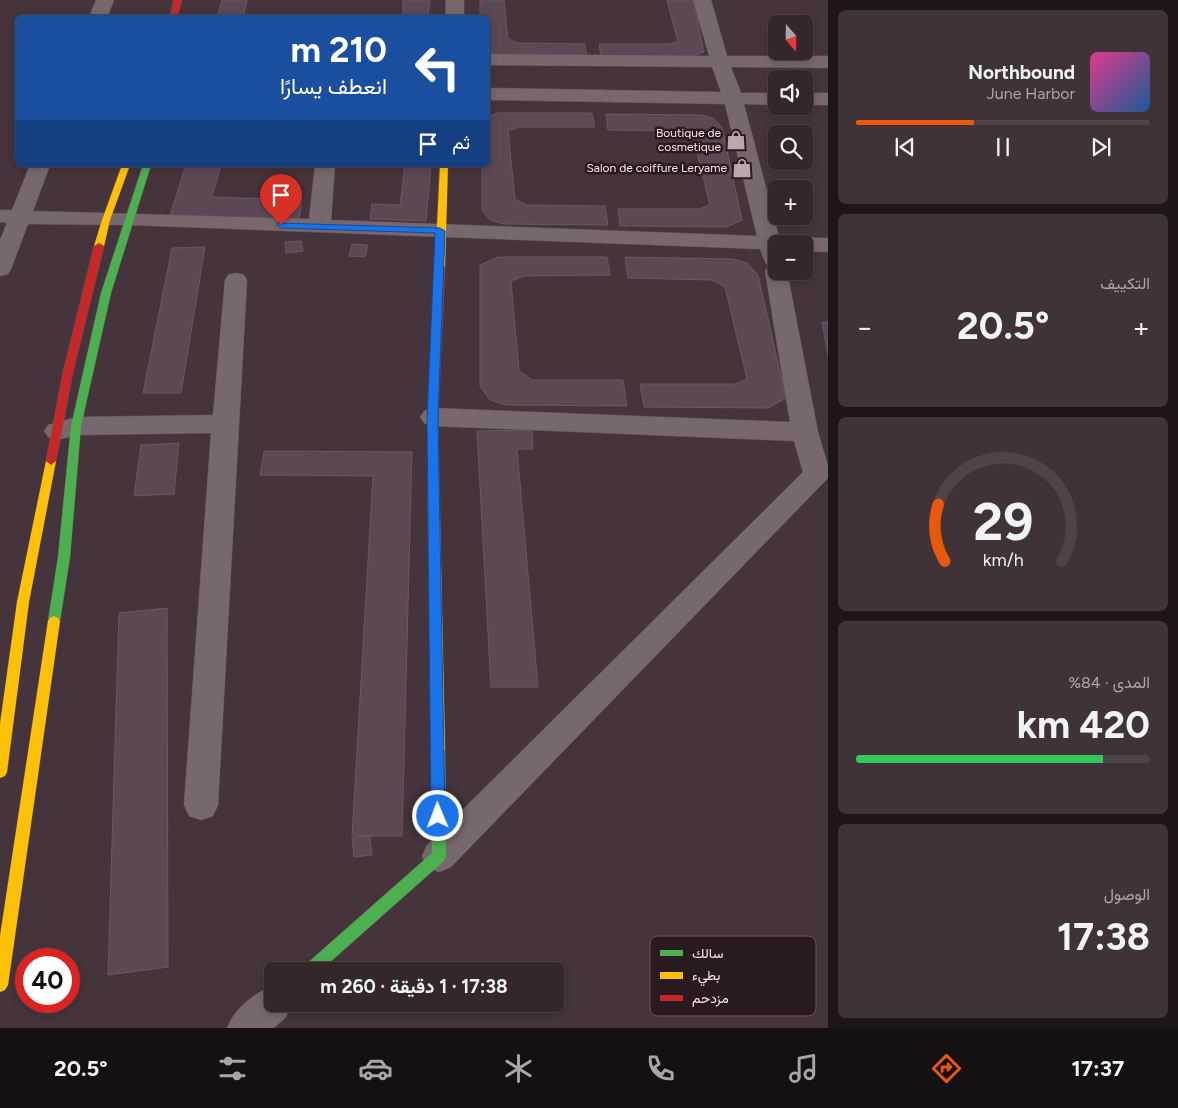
<!DOCTYPE html>
<html lang="ar">
<head>
<meta charset="utf-8">
<style>
  :root { --surface:#34272c; --page:#3f3338; --text:#f1f3f6; --muted:#a9a5a9; --line:#4e4448; --accent:#ea580c }
  body { margin:0; font-family:Figtree,Vazirmatn,sans-serif; background:var(--page); color:var(--text); direction:rtl; height:100vh; display:flex; flex-direction:column; font-size:19px; white-space:nowrap }
  * { box-sizing:border-box; margin:0 }
  p { font-size:16px; color:var(--muted) }
  .icon { flex:none; width:28px; height:28px; fill:none; stroke:currentColor; stroke-width:2; stroke-linecap:round; stroke-linejoin:round }
  .map { position:relative; flex:1; overflow:hidden; direction:ltr }
  .details { display:flex; flex-direction:column; gap:10px; padding:10px; background:#1d1518; width:350px }
  .details>* { flex:none }
  .top-card { position:absolute; left:15px; top:15px; width:475px; height:152px; border-radius:8px; box-shadow:0 2px 8px #0003,0 0 0 1px var(--line); direction:rtl; background:#1a4fa0; color:#fff; overflow:hidden }
  .needle { width:32px; rotate:160deg }
  .buttons { position:absolute; left:768px; top:15px; display:grid; gap:10px }
  .buttons a { display:grid; place-items:center; width:45px; height:45px; border-radius:8px; background:var(--surface); box-shadow:0 2px 8px #0003,0 0 0 1px var(--line); font-size:25px }
  .speed { position:absolute; left:15px; top:948px; display:flex; gap:10px; font-size:25px; font-weight:700; text-align:center }
  .speed>* { display:grid; place-content:center; width:65px; height:65px; border-radius:50%; background:var(--surface); box-shadow:0 2px 8px #0003,0 0 0 1px var(--line); line-height:1 }
  .speed .limit { border:8px solid #d22; background:#fff; color:#111 }
  .pin { position:absolute; display:grid; place-items:center; width:42px; height:42px; color:#fff; margin:-51px -21px; border-radius:50% 50% 50% 0; rotate:-45deg; box-shadow:0 0 5px #0007 }
  .pin .icon { rotate:45deg }
  .me { position:absolute; width:55px; margin:-28px; rotate:359deg; stroke-linejoin:round; filter:drop-shadow(0 0 4px #0008) }
  .turn { display:flex; align-items:center; gap:18px; height:105px; padding:0 20px; font-size:22px }
  .turn .icon { width:65px; height:65px; stroke-width:2.5 }
  .turn b { display:block; font-size:35px; line-height:42px }
  .then { display:flex; align-items:center; height:48px; padding:0 20px; background:#0003; gap:10px; font-size:19px }
  .big { font-size:38px; font-weight:700; line-height:1.1 }
  .details .tile { flex:1; display:flex; flex-direction:column; justify-content:center; gap:8px; min-width:0; padding:0 18px; border-radius:8px; background:var(--page) }
  .details .dial { align-items:center; gap:0 }
  .dial svg { height:130px; overflow:visible; fill:none; stroke:var(--line); stroke-width:7; stroke-linecap:round; text-anchor:middle }
  .dial text { fill:var(--text); stroke:none }
  .song { display:flex; align-items:center; gap:15px }
  .cover { width:60px; height:60px; border-radius:8px; background:linear-gradient(135deg,hsl(330 70% 55%),hsl(210 70% 35%)) }
  .played { height:5px; border-radius:2px; background:linear-gradient(90deg,var(--accent) 40%,var(--line) 40%) }
  .keys { display:flex; justify-content:space-around; direction:ltr }
  .heat { display:flex; justify-content:space-between; align-items:center; font-size:28px; direction:ltr }
  .charge { height:8px; border-radius:4px; background:linear-gradient(90deg,#34c759 84%,var(--line) 0) }
  .trip { position:absolute; left:264px; top:962px; width:300px; height:50px; border-radius:8px; background:var(--surface); box-shadow:0 2px 8px #0003,0 0 0 1px var(--line); font-weight:700; line-height:50px; text-align:center; direction:rtl }
  .menu { display:flex; height:80px; justify-content:space-around; align-items:center; background:#151012; color:var(--muted) }
  .menu .icon { width:35px; height:35px }
  .menu .current { color:var(--accent) }
  .menu b { font-size:22px; color:var(--text) }
  main { display:flex; flex:1; min-height:0 }
  .map>svg:first-child { display:block }
  .building { fill:#5a4854; stroke:#675961 }
  .lines { fill:none; stroke-linecap:round; stroke-linejoin:round }
  .street-casing { stroke:#615257; stroke-width:1 }
  .fast-casing { stroke:#615257; stroke-width:1 }
  .slow-casing { stroke:#615257; stroke-width:1 }
  .jam-casing { stroke:#615257; stroke-width:1 }
  .street { fill:#76686d; fill-rule:evenodd }
  .fast { fill:#4caf50; fill-rule:evenodd }
  .slow { fill:#ffc107; fill-rule:evenodd }
  .jam { fill:#c62828; fill-rule:evenodd }
  .route { fill:#1a73e8; stroke:#114b97 }
  .labels { text-anchor:middle; dominant-baseline:central; stroke-width:5; stroke-linejoin:round; paint-order:stroke }
  .far-poi-label { font-size:12px; fill:#fbe5ed; stroke:#291a20; text-anchor:end }
  .key { fill:#291a20; stroke:#68575e; stroke-width:1 }
  .key-label { font-size:14px; fill:#fbe5ed }
</style>
</head>
<body>
<main>
<section class="details">
<div class="tile">
<div class="song"><i class="cover"></i><div><b>Northbound</b><p>June Harbor</p></div></div>
<div class="played"></div>
<div class="keys"><svg class="icon" aria-label="previous" viewBox="0 0 24 24"><path d="M18 5L8 12l10 7zM5 5v14"/></svg><svg class="icon" aria-label="pause" viewBox="0 0 24 24"><path d="M8 5v14M16 5v14"/></svg><svg class="icon" aria-label="next" viewBox="0 0 24 24"><path d="M6 5l10 7-10 7zM19 5v14"/></svg></div>
</div>
<div class="tile"><p>التكييف</p>
<div class="heat"><a>−</a><b class="big">20.5°</b><a>+</a></div>
</div>
<div class="tile dial"><svg viewBox="0 0 100 80">
<path d="M14 69A42 42 0 1 1 86 69"/>
<path d="M14 69A42 42 0 0 1 10 34" stroke="#ea580c"/>
<text x="50" y="56" font-size="32" font-weight="700">29</text>
<text x="50" y="72" font-size="11">km/h</text>
</svg></div>
<div class="tile"><p>المدى · 84%</p><b class="big">420 km</b><div class="charge"></div></div>
<div class="tile"><p>الوصول</p><b class="big">17:38</b></div>
</section>
<div class="map">
<svg width="828" height="1028" viewBox="0 0 828 1028">
  <rect width="100%" height="100%" fill="#45343b"/>
  <path class="building" d="M222,0h25l-4,18h-26z
    M403,0h27l-2,18h-25z
    M480,0h24l4,39 10,4 67,1 2,14 -88,-1 -11,-3v-36h-8z
    M667,0h26l11,52 -13,5 -90,-1 -2,-12h69l10,-2z
    M792,69l20,10 -8,4v-4l-30,-1z
    M497,113h95l3,14h-75l-12,4 7,68 12,6 78,1 3,19 -104,-1 -14,-4 -8,-10v-45h6v-48z
    M606,114l94,1 13,3 9,9 20,93 -15,7 -107,-1 -2,-17h81l11,-4 -17,-68 -12,-6 -73,-1z
    M186,165h35l-9,32 90,3 -3,19 -129,-4z
    M405,165h26l-5,56 -56,-2 2,-15 28,1z
    M301,241l2,10 -17,2 -1,-11z
    M352,244l16,1 -3,12 -16,-1z
    M205,247l-24,146h-38l29,-145z
    M498,257h109l3,18 -86,1 -13,5 8,90 13,9h91l4,26 -121,-1 -16,-5 -10,-14v-121z
    M625,257l107,2 15,4 11,12 28,123 -18,10 -124,-1 -4,-23h95l12,-5 -22,-92 -13,-7 -84,-2z
    M822,322h6v33z
    M532,430l1,19h-16l21,238h-47l-14,-256z
    M179,443l-5,51 -40,2 7,-51z
    M264,451l148,1 -10,384h-50l21,-360 -113,-1z
    M167,608l1,359 -60,8 11,-362z
    M370,836l2,19 -18,2 -2,-19z"/>
  <g class="lines">
    <defs>
      <path id="street" d="M96,0h18l-7,18h-18z
        M446,0h18v18h-18z
        M693,0h18l16,56h101v12l-97,-1 10,26h35v12l-32,-1 35,133 49,1v14l-24,-1v-7h-28v27h11l31,161 10,34v12l-377,389 -12,5 -12,-5 -5,-11 5,-11 376,-373 -9,-31 -361,-15 -9,-3 -4,-6 4,-6 9,-3 357,14 -25,-151 3,-5 4,-1 -6,-1 -6,-15 -631,-24 -101,-1 -17,45 -3,5 -8,2v-36l7,-17 -7,-1v-12h12l18,-45h20l-17,46 276,8 6,-54h20l-4,55 426,16 -32,-132 -237,-4v-12l233,4 -9,-25 -224,-2v-11l221,2z
        M804,93h24v12h-24z
        M236,273l8,2 3,5 -29,525 -5,11 -12,4 -12,-4 -5,-11 27,-372 -135,2 -19,5 -9,-3 -4,-6 4,-6 28,-8 137,-2 12,-135 3,-5z
        M272,986v18h19l-5,13 -12,11h-47c8,-20 26,-34 45,-42z"/>
      <path id="fast" d="M143,165h8l-40,128 -30,133 -11,131 -10,64 -2,3 -4,2 -4,-2 -2,-3 10,-64 13,-131 30,-133z
        M438,743l5,2 2,4 1,107 -2,5 -124,110h-18l2,-5 128,-113 -1,-104 2,-4z"/>
      <path id="slow" d="M122,165h8l-20,55 -6,26 -5,3 -3,-1 -2,-2 8,-26z
        M440,165h8l-3,102 -5,3 -5,-3z
        M51,457l5,4 -27,141 -22,170 -2,4 -5,2v-54l17,-122 29,-141z
        M434,514l6,4 5,231 -2,4 -5,2 -5,-2 -2,-4 -3,-231z
        M54,616l4,2 2,3 -52,364 -3,5 -5,2v-56l48,-315 2,-3z"/>
      <path id="jam" d="M174,0h8l-5,18h-7z
        M99,243l5,3 -31,126 -17,89 -5,4 -5,-4 17,-89 31,-126z
        M440,264l5,3 -7,150 2,101 -6,4 -6,-4v-101l7,-150z"/>
    </defs>
    <use href="#street" class="street-casing"/>
    <use href="#fast" class="fast-casing"/>
    <use href="#slow" class="slow-casing"/>
    <use href="#jam" class="jam-casing"/>
    <use href="#street" class="street"/>
    <use href="#fast" class="fast"/>
    <use href="#slow" class="slow"/>
    <use href="#jam" class="jam"/>
  </g>
  <path class="route" d="M278,223l162,5 5,3 -7,187 7,398 -2,4 -5,2 -5,-2 -2,-4 -4,-398 8,-185 -154,-5 -4,-3z"/>
  <defs>
    <symbol id="shop-bare" viewBox="-9 -9 18 18"><path d="M-5-2.5h2.3a2.7 3.5 0 0 1 5.4 0H5L5.5 6h-11ZM-1.5-2.5h3a1.5 2.3 0 0 0-3 0Z" fill="#bba7af" stroke="#291a20" stroke-width="2.5" paint-order="stroke"/></symbol>
  </defs>
  <g fill-rule="evenodd">
    <use href="#shop-bare" x="722" y="126" width="28" height="28"/>
    <use href="#shop-bare" x="728" y="154" width="28" height="28"/>
  </g>
  <g class="labels">
    <g class="far-poi-label">
      <text x="721" y="133">Boutique de<tspan x="721" dy="14">cosmetique</tspan></text>
      <text x="727" y="168">Salon de coiffure Leryame</text>
    </g>
  </g>
  <rect x="650" y="936" width="166" height="80" rx="8" class="key"/>
  <rect x="660" y="950" width="23" height="6" fill="#4caf50"/>
  <rect x="660" y="972" width="23" height="7" fill="#ffc107"/>
  <rect x="660" y="995" width="23" height="6" fill="#c62828"/>
  <g class="key-label">
    <text x="692" y="958">سالك</text>
    <text x="692" y="980">بطيء</text>
    <text x="692" y="1003">مزدحم</text>
  </g>
</svg>
<div class="buttons">
<a><svg class="needle" viewBox="-14 -14 28 28"><path d="M0-13l5 13h-10z" fill="#e53935"/><path d="M0 13l5-13h-10z" fill="#a9a5a9"/></svg></a>
<a><svg class="icon" aria-label="sound" viewBox="0 0 24 24"><path d="M4 9h4l5-4v14l-5-4H4zM17 9q2 3 0 6"/></svg></a>
<a><svg class="icon" aria-label="search" viewBox="0 0 24 24"><circle cx="10" cy="10" r="6"/><path d="M15 15l6 6"/></svg></a>
<a>+</a>
<a>−</a>
</div>
<div class="speed"><div class="limit">40</div></div>
<div class="pin" style="left:281px;top:225px;background:#d93025"><svg class="icon" aria-label="arrive" viewBox="0 0 24 24"><path d="M6 21V4h12l-3 4 3 4H6"/></svg></div>
<svg class="me" style="left:438px;top:816px" viewBox="-20 -20 40 40"><circle r="17" fill="#1a73e8" stroke="#fff" stroke-width="3"/><path d="M0-11L8 9 0 5-8 9z" fill="#fff"/></svg>
<div class="trip">17:38 · 1 دقيقة · 260 m</div>
<div class="top-card">
<div class="turn"><svg class="icon" aria-label="left" viewBox="0 0 24 24"><path d="M17 20v-9H6M10 6l-5 5 5 5"/></svg><div><b>210 m</b>انعطف يسارًا</div></div>
<div class="then">ثم<svg class="icon" aria-label="arrive" viewBox="0 0 24 24"><path d="M6 21V4h12l-3 4 3 4H6"/></svg></div>
</div>
</div>
</main>
<nav class="menu">
<b>17:37</b>
<svg class="icon current" aria-label="directions" viewBox="0 0 24 24"><path d="M12 3l9 9-9 9-9-9zM9 14v-3h6M13 9l2 2-2 2"/></svg>
<svg class="icon" aria-label="music" viewBox="0 0 24 24"><path d="M9 18V5l10-2v13"/><circle cx="6" cy="18" r="3"/><circle cx="16" cy="16" r="3"/></svg>
<svg class="icon" aria-label="phone" viewBox="0 0 24 24"><path d="M5 4h4l2 5-3 2q2 4 5 5l2-3 5 2v4C11 20 4 13 5 4z"/></svg>
<svg class="icon" aria-label="climate" viewBox="0 0 24 24"><path d="M12 3v18M4 7l16 10M4 17L20 7"/></svg>
<svg class="icon" aria-label="car" viewBox="0 0 24 24"><path d="M5 17H2v-5l4-1 3-4h7l3 4 3 1v5h-3M9 17h6M6 11h13"/><circle cx="7" cy="17" r="2"/><circle cx="17" cy="17" r="2"/></svg>
<svg class="icon" aria-label="filters" viewBox="0 0 24 24"><path d="M4 7h16M4 17h16"/><circle cx="9" cy="7" r="2"/><circle cx="15" cy="17" r="2"/></svg>
<b>20.5°</b>
</nav>
</body>
</html>
